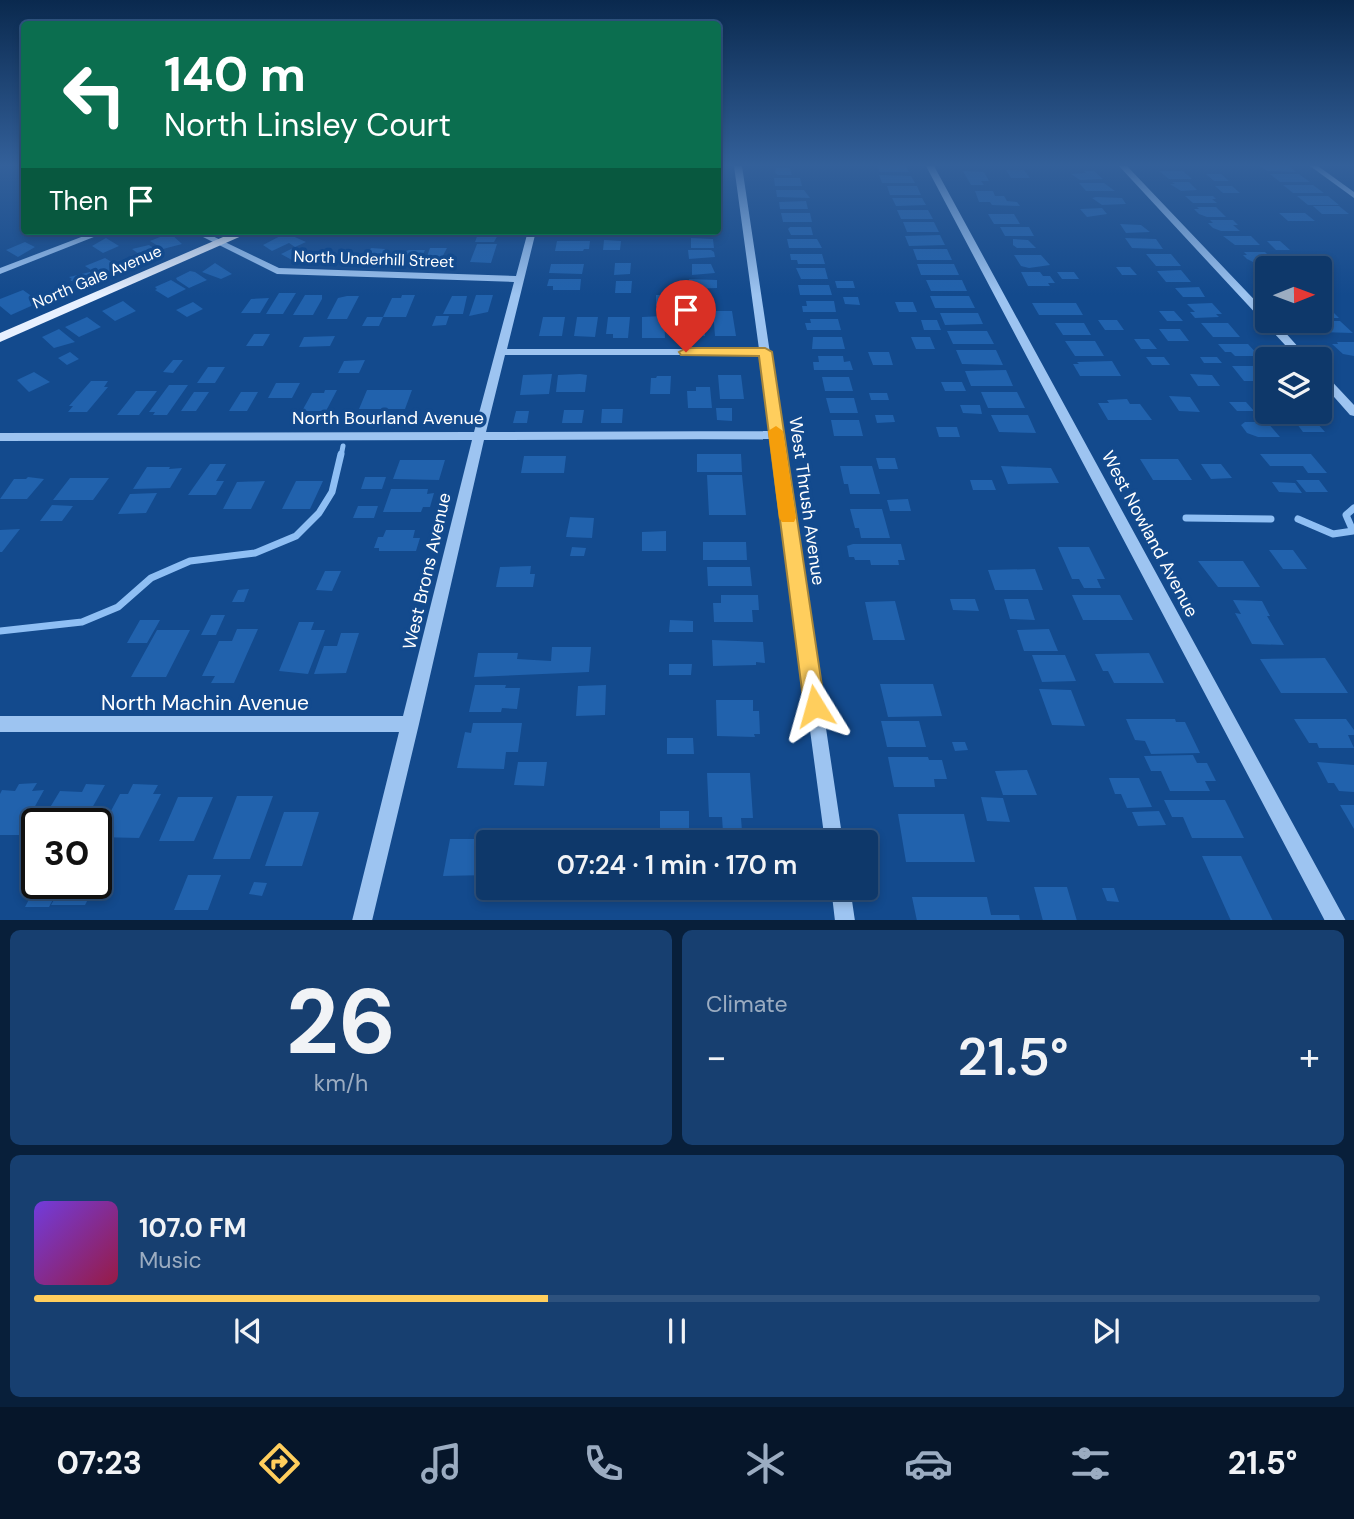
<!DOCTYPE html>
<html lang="en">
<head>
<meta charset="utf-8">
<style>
  :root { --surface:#0e386a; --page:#173f70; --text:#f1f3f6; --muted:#9bacc1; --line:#2e527e; --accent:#ffce5d }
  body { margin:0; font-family:"DM Sans",sans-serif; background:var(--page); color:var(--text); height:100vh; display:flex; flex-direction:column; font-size:26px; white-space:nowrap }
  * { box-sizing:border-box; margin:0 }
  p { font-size:23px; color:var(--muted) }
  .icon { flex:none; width:38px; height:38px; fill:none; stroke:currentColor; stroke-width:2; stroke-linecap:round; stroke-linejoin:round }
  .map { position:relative; height:920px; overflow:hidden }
  .drawer { display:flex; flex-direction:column; gap:10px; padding:10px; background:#081f3a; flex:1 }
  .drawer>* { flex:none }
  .guide { position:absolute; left:21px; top:21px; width:700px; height:214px; border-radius:7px; box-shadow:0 4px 10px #0003,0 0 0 2px var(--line); background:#0b6e4f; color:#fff; overflow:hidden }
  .needle { width:46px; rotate:89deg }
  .buttons { position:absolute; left:1255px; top:256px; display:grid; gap:14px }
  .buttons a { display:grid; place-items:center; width:77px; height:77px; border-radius:7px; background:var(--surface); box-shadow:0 4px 10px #0003,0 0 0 2px var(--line); font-size:35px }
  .speed { position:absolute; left:21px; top:808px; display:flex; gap:14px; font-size:35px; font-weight:700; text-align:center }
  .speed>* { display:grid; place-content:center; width:91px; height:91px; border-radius:50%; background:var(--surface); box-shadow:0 4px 10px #0003,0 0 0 2px var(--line); line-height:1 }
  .speed .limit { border:4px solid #111; border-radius:10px; background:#fff; color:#111 }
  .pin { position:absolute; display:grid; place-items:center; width:60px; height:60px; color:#fff; margin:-72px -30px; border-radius:50% 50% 50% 0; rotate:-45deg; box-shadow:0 0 7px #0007 }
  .pin .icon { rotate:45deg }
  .me { position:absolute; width:77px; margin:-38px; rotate:352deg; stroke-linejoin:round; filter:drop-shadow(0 0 5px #0008) }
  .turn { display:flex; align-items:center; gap:24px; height:147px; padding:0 28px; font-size:32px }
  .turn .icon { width:91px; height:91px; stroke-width:2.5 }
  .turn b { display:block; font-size:49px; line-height:60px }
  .then { display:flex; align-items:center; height:66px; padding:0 28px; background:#0003; gap:14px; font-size:26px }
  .big { font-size:52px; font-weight:600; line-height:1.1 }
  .drawer .card { flex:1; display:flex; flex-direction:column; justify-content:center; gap:10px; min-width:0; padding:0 24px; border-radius:10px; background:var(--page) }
  .drawer .dial { align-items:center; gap:0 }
  .dial b { font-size:91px; line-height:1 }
  .song { display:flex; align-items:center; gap:21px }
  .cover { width:84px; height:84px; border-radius:10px; background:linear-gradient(135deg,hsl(260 70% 55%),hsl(340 70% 35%)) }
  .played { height:7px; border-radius:4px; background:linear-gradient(90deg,var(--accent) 40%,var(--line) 40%) }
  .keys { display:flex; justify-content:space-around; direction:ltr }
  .heat { display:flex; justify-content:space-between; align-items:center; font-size:38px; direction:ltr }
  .drawer .tiles { flex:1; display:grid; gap:10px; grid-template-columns:1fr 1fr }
  .card:last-child { grid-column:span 2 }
  .trip { position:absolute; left:476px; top:830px; width:402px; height:70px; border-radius:7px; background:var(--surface); box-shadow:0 4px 10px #0003,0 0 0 2px var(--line); font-weight:600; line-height:70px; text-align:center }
  .tab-bar { display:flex; height:112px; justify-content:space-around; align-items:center; background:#06162a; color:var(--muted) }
  .tab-bar .icon { width:49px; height:49px }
  .tab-bar .on { color:var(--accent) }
  .tab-bar b { font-size:32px; color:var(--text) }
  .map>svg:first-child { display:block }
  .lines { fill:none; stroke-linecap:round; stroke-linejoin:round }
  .stream-far1 { stroke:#8fbff4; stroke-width:5 }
  .stream { stroke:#8fbff4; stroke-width:7 }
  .building { fill:#2162ad }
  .minor { fill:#9dc4f1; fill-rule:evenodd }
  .major { fill:#e7f0ff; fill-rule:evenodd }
  .route { fill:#ffce5d; stroke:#a6863c; stroke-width:2 }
  .slow { fill:#f59e0b }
  .labels { text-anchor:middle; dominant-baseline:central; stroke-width:7; stroke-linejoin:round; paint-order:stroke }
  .far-street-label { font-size:16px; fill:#fff; stroke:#134a8d }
  .street-label { font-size:18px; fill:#fff; stroke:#134a8d }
  .near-street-label { font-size:21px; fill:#fff; stroke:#134a8d }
</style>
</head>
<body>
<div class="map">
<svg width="1354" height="921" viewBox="0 0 1354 921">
  <rect width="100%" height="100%" fill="#134a8d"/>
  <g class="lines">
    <path class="stream-far1" d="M341,456l2,-10"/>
    <path class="stream" d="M1186,518l85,1
      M1298,519l35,15 20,-3 -7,-16 8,-7
      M0,631l82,-9 36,-15 33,-29 39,-17 65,-8 41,-17 23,-23 13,-21 9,-38"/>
  </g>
  <path class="building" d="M877,166h29l3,6h-29z
    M1260,166h29l7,6 -29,-1z
    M776,168h14l2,7h-14l-3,-2z
    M1006,170h18l6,8h-19z
    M963,171l21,1 5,9h-8l3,4h-13z
    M1084,171h10l9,8 -23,1 -9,-6 15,-1z
    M1159,171h24l9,8h-23z
    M1206,174h15l8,7h-15z
    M1270,174h29l11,8h-30z
    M879,175l32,1 4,7h-33z
    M774,178h26l2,8h-27z
    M1172,182h17l8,8 -16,1 -11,-7h5z
    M1079,183h25l11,8h-29z
    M1283,185h30l11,8h-31z
    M887,186h30l4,9h-31z
    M1215,186h17l8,7h-17z
    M776,190h28l6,8 -33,-1z
    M975,191h18l2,5h9l3,5 10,1 3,4 -28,-1 -2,-3h-11z
    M1185,196h28l3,3h-4l5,4h-24z
    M1297,196h31l11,9h-31z
    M1096,197l26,1 4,6 -24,1 -10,-7z
    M892,198h30l4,7 -30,1z
    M806,201l2,8h-28l-1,-7z
    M1313,206h26l10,8h-27z
    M1197,207h19l10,10h-19l-8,-3 -5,-5h5z
    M1102,208l5,6 -20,3 -7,-8z
    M897,210h31l5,9h-32z
    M781,213h29l2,9h-29z
    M1279,213h26l10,8h-27z
    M988,214h26l6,10h-26z
    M1210,220h23l5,5h-5l7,6h-19l-8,-3 -5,-5h5z
    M903,222h31l5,10h-32z
    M1120,224l21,1 9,7 -24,1z
    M790,227h21l2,8h-22l-3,-6z
    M1000,227h29l5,9h-29z
    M479,231h21l-6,11h-19z
    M560,231h25l3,1 -1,5h-28z
    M170,233l12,11 -19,5 -13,-8z
    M286,233l20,9 -11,5 -6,-4 -17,8 -9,-6z
    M940,235l5,10 -36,1 -4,-10z
    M1223,236h28l9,9h-25z
    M106,238l13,8 -16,7 -11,-7z
    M691,238l22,1 1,9h-23z
    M1125,238l31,1 7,10 -31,-1z
    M787,239h30l5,9h-33z
    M1013,239l15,1 8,8h-19l-4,-3z
    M604,240l17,1 -1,9h-17z
    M557,241h33l-1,8h-5l-1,2h-28z
    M1267,241h13l10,9h-14z
    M25,242l10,5 -17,10 -12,-7z
    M477,244h20l-6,19 -21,-1z
    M149,245l9,6 -15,6 -11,-8z
    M293,248l20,11 -12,6 -20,-11z
    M371,248l14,1 -10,18 -14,-3z
    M430,248h17l-9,17h-14z
    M913,249h34l5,11h-35z
    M409,250h16l-6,13 -20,3 5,-14z
    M688,250h23l3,2 1,5 -26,2z
    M1244,252h21l11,11h-21l-8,-4 -4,-4h4z
    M790,254h32l3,10h-27l-1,-4h-6z
    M1146,254h25l10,12h-25z
    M1014,255h27l9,10 -21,3 -8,-2z
    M105,258l15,9 -20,9 -15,-10z
    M215,263l17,11 -11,5 -19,-7z
    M615,263h16l-1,11 -16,1z
    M551,264h33l-2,10 -33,-1z
    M692,264h19l4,9 -23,2z
    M917,264h37l5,11h-38z
    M1116,267h14l7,8h-15z
    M796,268h29l3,11h-27z
    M1181,270l10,12h-25l-9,-11z
    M190,271l5,1 12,8 -18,8 -12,-8 -1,-2z
    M90,272l10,9 -16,7 -14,-8 2,-1 -3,-2z
    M1021,272h19l3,4h7l5,7h-7l2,3h-22z
    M1057,272h17l5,7h-17z
    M549,279h32l-1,11h-27v-4h-6z
    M689,279l28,1v8l-28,1z
    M171,280l15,9 -18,9 -13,-8 2,-1 -2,-2z
    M926,280h36l5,11h-36z
    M616,281h16l-1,12h-16z
    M835,281h18l2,7h-18z
    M798,285h31l3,10h-32z
    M1199,287l6,10h-22l-8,-9z
    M23,290l17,12 -29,13 -11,-9v-7z
    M279,293h17l-13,21h-17z
    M305,295h17v4l-9,16h-20z
    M402,295h13l-9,22h-23l9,-19h9z
    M476,295h17l-5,17 -19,4z
    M656,295h19v14h-14v-3h-5z
    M347,296h12l-12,23h-20l11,-21z
    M452,296h15l-4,18h-20z
    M930,296h39l6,12h-40z
    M843,297h15l2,8 -15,-1z
    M269,298l-9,15h-19l10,-14z
    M123,301l13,10 -21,10 -13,-10z
    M806,301h28l2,11h-33l-1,-6h5z
    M193,302l10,7 -16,8 -11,-7z
    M895,302h18l4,10h-18z
    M1032,303h44l7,12h-44z
    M1212,303l10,11h-6l3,3 -24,1 -5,-6h5l-8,-8z
    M1320,306h7l12,12h-19z
    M713,311h19l4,25h-21z
    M1159,311h15l9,10h-16z
    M940,313h38l5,11 -38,1z
    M436,316h13l-3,9 -14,1z
    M664,316l1,22h-23v-21z
    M87,317l14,10 -22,10 -14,-10z
    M367,317h16l-4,9h-17z
    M543,317h22l-3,19h-23z
    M577,317h21l-3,20 -21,-1z
    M608,317h22l-2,21h-15v-4h-7z
    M684,318l21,1v17h-22z
    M810,319h28l3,11h-34l-2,-7h6z
    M921,320h16l4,10h-17z
    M1098,320h19l7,10h-19z
    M1314,321h26l13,12 -33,-1 -10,-10z
    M1055,323h29l7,12h-28z
    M1201,323h27l12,14h-27z
    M59,329l16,13 -21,6 -12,-11z
    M1159,329h21l9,12h-21z
    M947,331h40l7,13h-41z
    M254,334h16l-7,12h-17z
    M335,336l-5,10 -31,1 5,-10z
    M813,337h29l3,12h-33z
    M911,337h19l5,12h-19z
    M1134,339h15l8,10h-16z
    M1065,341h30l9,15h-29z
    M1337,342h17v14l-11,-2 -11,-10h6z
    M1218,344h30l11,12h-24l-4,-4h-6z
    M956,350h40l7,15 -41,-1z
    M70,352l9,7 -12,6 -9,-7z
    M868,352h21l4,13h-20z
    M818,356h25l1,6 6,-1 3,9h-39l-1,-8h6z
    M1146,357h18l6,8h-18z
    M1200,357h17l5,6h-18z
    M173,360h10l-10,13 -10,-1z
    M365,360l-6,13h-21l6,-12z
    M1112,361l9,15h-41l-7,-12h6l-2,-2z
    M1232,366h35v15h-23z
    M208,367h17l-10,16h-18z
    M1006,370l7,16h-42l-6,-15z
    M34,372l16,10 -21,10 -12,-12z
    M552,374l-3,20 -29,1 3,-20z
    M580,374l7,1 -2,17h-29l2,-17z
    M1190,374l22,1 8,11h-22z
    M718,375h23l3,24h-24z
    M657,376h14l-1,18h-20l1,-16h5z
    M822,377h27l4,14h-28z
    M91,381h17l-4,6h4l-21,25h-19l5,-6h-4z
    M941,382h21l4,9h-21z
    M276,383h24l-8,15h-24z
    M169,385h19l-21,30h-14l2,-3h-6z
    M696,387h14l2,21h-24l-1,-17h9z
    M325,390h12l-11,21h-24l10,-18h12z
    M367,390h45l-7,19h-46z
    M136,391h21l-18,24h-22z
    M194,392h15l-13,19h-15z
    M241,392h17l-11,19h-18z
    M981,392h36l8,16h-37z
    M869,393h18l2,7h-18z
    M1169,396l21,1 10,15 -21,-1z
    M826,398h28l4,15h-28z
    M1127,399l3,5h10l12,16h-44l-10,-17h11l-2,-3z
    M1229,402h17l8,9h-17z
    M960,405h20l2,9 -19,-1z
    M716,408h16v13l-15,-1z
    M602,409h21l-1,14h-21z
    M564,410h20l-2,13h-20z
    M516,411h13l-2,12h-14z
    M875,415h18l2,7 -18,1z
    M991,415h37l8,18 -37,-1z
    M1276,415h34l15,17h-22l-6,-8h-13z
    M831,420h28l4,16h-29z
    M1245,422h22l13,15h-22l-11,-4 -6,-8z
    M936,427h21l3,10h-21z
    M697,454h44l1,18h-45z
    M1260,454h51l16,19h-19l-5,-7h-33z
    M524,456h42l-2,17h-43z
    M876,458h19l3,11h-19z
    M1140,459h38l14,21h-39z
    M400,460h45l-6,20 -46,-1z
    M210,464h16l-10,17h8l-8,14h-28z
    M1201,464h20l11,14 -21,1z
    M840,466h32l8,28h-30l-2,-10h-4z
    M1001,466l50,2 8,15 -51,1z
    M147,467h23l-1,2 13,-1 -12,20 -37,1z
    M707,475h35l4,40h-37z
    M28,477l16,2 -17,20h-27l14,-20h12z
    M365,477h21l-4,12h-21z
    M70,478h39l-16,22h-40z
    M970,480h22l4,10h-23z
    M1296,480h23l9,12h-22z
    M265,481l-14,28h-28l14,-27z
    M296,481h27l-13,28h-28z
    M1272,482l23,1 7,10 -23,-1z
    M391,489h37l-1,5 7,-1 -4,14h-7l-2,5h-38z
    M157,493l-11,20 -28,1 12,-20z
    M908,499l3,12h-21l-3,-11z
    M52,505l21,1 -11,15h-22z
    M358,506h20l-4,12h-21z
    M850,509h32l8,29h-29l-2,-10h-4z
    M570,517l24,1 -2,20 -26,-1z
    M20,529l-18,23h-2v-22z
    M386,530h29l-2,8h7l-4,13h-37v-3h-5l4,-11h5z
    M666,531v20h-24v-19z
    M703,542h43l1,18h-44z
    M853,544h48l4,16h-7l1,5h-28l-1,-5h-15l-1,-3h-5l-2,-11z
    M572,547l14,1 -2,8h-14z
    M1058,547h31l16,32h-8l4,9h-17l-5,-9h-7z
    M1269,550h24l14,19h-24z
    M1198,561h45l17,26h-42z
    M531,566l-1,8h5l-2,13h-37l4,-20z
    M707,567h43l2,19h-44z
    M1035,569l8,21h-48l-7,-20z
    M325,571h16l-9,20 -16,-1z
    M249,589l-5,13h-12l6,-12z
    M721,595h37l1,15h-7l1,12h-39l-1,-19h8z
    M1072,595h48l13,25h-50z
    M950,599h25l4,12 -26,-1z
    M1004,599h24l7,21 -25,-1z
    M1233,600l29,1 8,15h-3l17,29 -32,-1 -17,-31 6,1z
    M895,601l10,39h-32l-8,-38z
    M211,615h14l-9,20h-15z
    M140,620h20l-13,23h-20z
    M670,620l23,1v11h-24z
    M299,622h15l-3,8h14l-17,44 -29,-3z
    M237,629h21l-24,54h-23l4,-7h-13l17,-35h13z
    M1049,629l9,22h-34l-7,-21z
    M157,630h33l-24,47h-35z
    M341,633h18l-13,40 -32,1 10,-28h13z
    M712,640l51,2 2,21 -9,-1v3l-43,1z
    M552,647h39l-2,25 -115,5 4,-24h40l-1,6 34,2z
    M1149,653l15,30h-50l-6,-12h-5l-8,-17z
    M1032,655h33l11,26 -34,1z
    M1325,658l23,35h-67l-21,-34z
    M669,664h23l-1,11h-22z
    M880,684h53l9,32 -54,1z
    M475,685h31l-1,3h15l-3,21 -15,-1 -1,4h-32z
    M606,685l-1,30 -29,1 2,-30z
    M1039,689l32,1 14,36 -33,-1z
    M716,700h37v11h6l1,23h-6l1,3 -38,-1z
    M1126,719h49l1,3h9l15,31 -49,1 -6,-13 -10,-1z
    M1294,719h52l8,11v5h-6l6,13h-35l-2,-5h-8z
    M881,721h38l7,26h-39z
    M473,723h49l-4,29h-12l-2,17 -47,-1 8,-36 6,1z
    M667,738h26l1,16h-27z
    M952,742h13l3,8 -13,1z
    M1193,755l4,8h10l9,18h-11l5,10h-40l-9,-20h-10l-7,-15z
    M888,757h40l1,3h13l5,19h-13l1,8h-41z
    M518,762h29l-3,24 -30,-1z
    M1317,762l37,3v27l-15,-1 -5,-8h-6z
    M1027,770l10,25h-34l-8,-24z
    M707,773h43l3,45h-12l1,13 -19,1 -1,-15h-13z
    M1109,778h30l13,29 -25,1 -6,-14h-6z
    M37,783l-5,8 12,-1 -25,45h-19v-41l2,-4 13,1 4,-7z
    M86,784l19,1 -22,39h-43l20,-33 22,1z
    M133,784l25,1 -5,9h8l-22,44 -42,-1 23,-43h8z
    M237,796h36l-23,63h-37z
    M178,797h35l-19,44h-35z
    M981,797l22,1 7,24 -23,-1z
    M1164,800h61l19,38h-52l-9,-21h-11z
    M1340,805h14v24z
    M660,811h29v23h-29z
    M1159,811l7,14 -28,1 -6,-14z
    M284,812h35l-17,54h-37z
    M898,814h66l11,48h-69z
    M450,839h42l-4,3v33l-45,1z
    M1202,856h39l32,65h-42z
    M188,875h33l-13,35h-34z
    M254,882l13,1 -5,13 -13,-2z
    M37,884h24l-12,23h-24z
    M63,884h33l-11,21h-34z
    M1034,887h33l10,34h-34z
    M1102,888h12l5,14 -12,-1z
    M912,897h75l4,18h28l1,6h-103z"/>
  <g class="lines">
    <path class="minor" d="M734,166h8l101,676h-18l-54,-403 -287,1 -65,284 -47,197h-20l47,-189h-399v-16h403l69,-276 -472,1v-8l474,-1 40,-150 -237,-8 -86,-43h11l77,37 237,8 12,-45h8l-29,118h252zM505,355h255l10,76 -284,1z
      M926,166h8l412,755h-21z
      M1119,166h8l140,147v7h7l35,39h-11z
      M1310,166h8l36,26v6z
      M97,231h12l-109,43v-6z
      M1320,372l4,1 30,32v11l-4,-1 -30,-34z
      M831,887h19l5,34h-20z"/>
    <path class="major" d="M237,231h16l-253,111v-9z"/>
  </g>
  <linearGradient id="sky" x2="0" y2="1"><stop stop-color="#0a294e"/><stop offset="0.56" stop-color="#33609a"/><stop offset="1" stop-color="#33609a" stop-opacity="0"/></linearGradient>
  <rect width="1354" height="295" fill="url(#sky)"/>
  <path class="route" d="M686,348h79l7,4 53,354 -3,7 -7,3 -8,-3 -3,-7 -45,-350 -78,-1 -2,-3z"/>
  <path class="slow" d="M776,426l7,5 13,87 -2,4h-12l-3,-4 -11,-87z"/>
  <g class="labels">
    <g class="far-street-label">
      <text transform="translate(374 259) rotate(2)">North Underhill Street</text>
      <text transform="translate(97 277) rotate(-23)">North Gale Avenue</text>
    </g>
    <g class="street-label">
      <text x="388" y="418">North Bourland Avenue</text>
      <text transform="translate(807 501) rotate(82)">West Thrush Avenue</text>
      <text transform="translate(1150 534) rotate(62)">West Nowland Avenue</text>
      <text transform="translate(427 571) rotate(-77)">West Brons Avenue</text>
    </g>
    <g class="near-street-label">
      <text x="205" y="703">North Machin Avenue</text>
    </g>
  </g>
</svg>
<div class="buttons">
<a><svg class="needle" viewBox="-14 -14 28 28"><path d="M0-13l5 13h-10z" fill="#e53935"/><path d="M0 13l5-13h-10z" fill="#9bacc1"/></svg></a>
<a><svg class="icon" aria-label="layers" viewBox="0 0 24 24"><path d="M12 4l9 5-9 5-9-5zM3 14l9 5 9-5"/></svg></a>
</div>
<div class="speed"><div class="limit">30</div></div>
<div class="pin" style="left:686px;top:352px;background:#d93025"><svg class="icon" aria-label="arrive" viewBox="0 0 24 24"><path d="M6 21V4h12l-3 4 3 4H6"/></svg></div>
<svg class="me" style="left:815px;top:706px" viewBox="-20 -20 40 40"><path d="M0-17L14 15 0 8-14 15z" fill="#ffce5d" stroke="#fff" stroke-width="4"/></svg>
<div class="trip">07:24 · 1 min · 170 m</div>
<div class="guide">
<div class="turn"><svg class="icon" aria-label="left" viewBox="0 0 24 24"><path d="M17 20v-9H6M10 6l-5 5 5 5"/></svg><div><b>140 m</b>North Linsley Court</div></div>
<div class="then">Then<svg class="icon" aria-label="arrive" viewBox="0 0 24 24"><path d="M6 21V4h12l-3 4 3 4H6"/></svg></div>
</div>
</div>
<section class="drawer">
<div class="tiles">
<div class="card dial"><b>26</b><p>km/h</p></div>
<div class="card"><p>Climate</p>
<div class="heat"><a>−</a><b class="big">21.5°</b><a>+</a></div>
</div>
<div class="card">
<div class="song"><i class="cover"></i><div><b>107.0 FM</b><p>Music</p></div></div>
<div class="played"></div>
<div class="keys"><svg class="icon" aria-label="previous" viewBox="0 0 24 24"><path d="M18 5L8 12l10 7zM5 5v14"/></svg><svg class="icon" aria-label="pause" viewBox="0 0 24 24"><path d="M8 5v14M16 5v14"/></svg><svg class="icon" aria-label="next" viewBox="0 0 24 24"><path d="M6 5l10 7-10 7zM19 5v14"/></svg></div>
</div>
</div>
</section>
<nav class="tab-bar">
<b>07:23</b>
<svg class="icon on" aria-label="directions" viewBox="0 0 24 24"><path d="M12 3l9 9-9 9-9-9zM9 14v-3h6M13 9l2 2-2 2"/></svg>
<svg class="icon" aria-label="music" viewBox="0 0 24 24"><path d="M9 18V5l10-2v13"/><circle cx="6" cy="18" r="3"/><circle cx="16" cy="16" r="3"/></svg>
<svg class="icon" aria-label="phone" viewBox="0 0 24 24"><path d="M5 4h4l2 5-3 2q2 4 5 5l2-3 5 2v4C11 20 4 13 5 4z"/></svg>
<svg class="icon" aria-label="climate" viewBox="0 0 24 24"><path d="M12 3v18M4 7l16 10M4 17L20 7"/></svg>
<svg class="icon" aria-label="car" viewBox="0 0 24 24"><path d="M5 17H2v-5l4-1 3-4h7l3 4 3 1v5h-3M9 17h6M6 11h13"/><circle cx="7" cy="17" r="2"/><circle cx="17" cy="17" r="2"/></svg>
<svg class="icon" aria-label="filters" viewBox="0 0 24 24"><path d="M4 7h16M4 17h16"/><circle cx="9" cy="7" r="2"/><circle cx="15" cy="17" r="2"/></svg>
<b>21.5°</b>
</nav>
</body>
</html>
